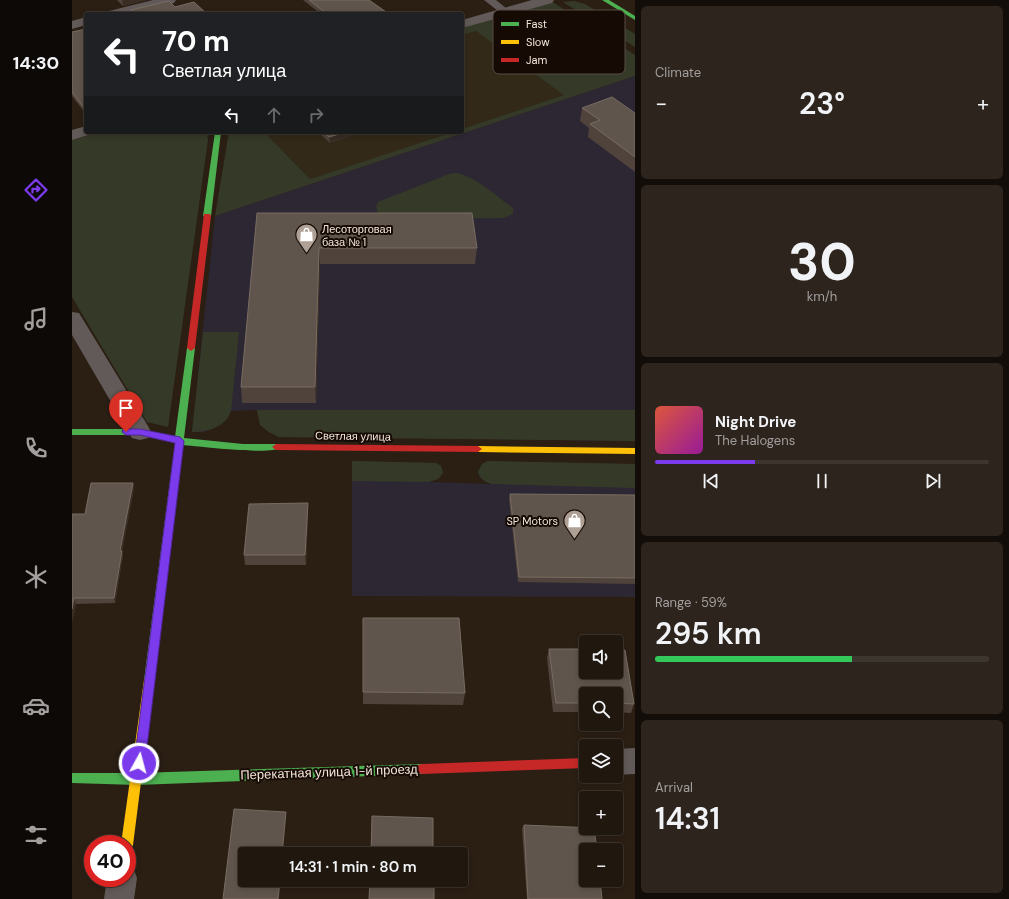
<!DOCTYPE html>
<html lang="en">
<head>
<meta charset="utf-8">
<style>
  :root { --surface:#20170f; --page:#2d241d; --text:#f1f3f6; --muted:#a29f9e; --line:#3d362f; --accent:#7c3aed }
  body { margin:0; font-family:"DM Sans",sans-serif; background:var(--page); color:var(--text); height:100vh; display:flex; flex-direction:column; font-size:15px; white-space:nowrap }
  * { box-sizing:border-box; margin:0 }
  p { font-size:13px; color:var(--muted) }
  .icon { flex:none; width:22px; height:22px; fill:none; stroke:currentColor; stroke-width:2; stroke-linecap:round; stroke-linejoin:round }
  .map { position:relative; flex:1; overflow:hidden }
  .drawer { display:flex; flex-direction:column; gap:6px; padding:6px; background:#120d08; width:374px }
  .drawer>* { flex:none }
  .hud { position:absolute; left:12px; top:12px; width:380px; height:122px; border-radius:4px; box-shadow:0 2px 6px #0003,0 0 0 1px var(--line); background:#202124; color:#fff; overflow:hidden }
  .tools { position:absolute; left:507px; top:635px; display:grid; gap:8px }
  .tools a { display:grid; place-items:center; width:44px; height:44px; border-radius:4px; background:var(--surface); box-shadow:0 2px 6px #0003,0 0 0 1px var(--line); font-size:20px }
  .speed { position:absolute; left:12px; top:835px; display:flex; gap:8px; font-size:20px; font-weight:700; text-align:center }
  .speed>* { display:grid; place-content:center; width:52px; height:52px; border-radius:50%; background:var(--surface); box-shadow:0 2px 6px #0003,0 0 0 1px var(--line); line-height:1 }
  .speed .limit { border:6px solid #d22; background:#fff; color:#111 }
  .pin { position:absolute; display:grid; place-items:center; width:34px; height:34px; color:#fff; margin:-41px -17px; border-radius:50% 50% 50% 0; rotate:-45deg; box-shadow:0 0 4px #0007 }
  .pin .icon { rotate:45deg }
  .me { position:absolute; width:44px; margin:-22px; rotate:7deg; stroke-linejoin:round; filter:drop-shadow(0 0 3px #0008) }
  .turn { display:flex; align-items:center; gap:14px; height:84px; padding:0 12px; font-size:18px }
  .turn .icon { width:52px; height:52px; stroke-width:2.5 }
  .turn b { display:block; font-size:28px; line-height:34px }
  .lanes { display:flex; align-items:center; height:38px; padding:0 12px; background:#0003; justify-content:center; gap:20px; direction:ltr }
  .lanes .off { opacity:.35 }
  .big { font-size:30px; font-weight:600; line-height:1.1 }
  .drawer .widget { flex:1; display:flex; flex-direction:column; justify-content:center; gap:6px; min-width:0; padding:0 14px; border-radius:6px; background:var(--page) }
  .drawer .dial { align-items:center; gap:0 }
  .dial b { font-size:52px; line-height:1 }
  .song { display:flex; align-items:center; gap:12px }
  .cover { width:48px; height:48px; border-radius:6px; background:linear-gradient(135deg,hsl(10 70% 55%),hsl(300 70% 35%)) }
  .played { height:4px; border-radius:2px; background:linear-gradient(90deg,var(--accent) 30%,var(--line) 30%) }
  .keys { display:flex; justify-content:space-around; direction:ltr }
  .heat { display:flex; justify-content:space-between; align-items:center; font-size:22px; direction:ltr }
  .charge { height:6px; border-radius:3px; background:linear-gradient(90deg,#34c759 59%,var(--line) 0) }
  .trip { position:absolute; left:166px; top:847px; width:230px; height:40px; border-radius:4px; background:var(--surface); box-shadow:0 2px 6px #0003,0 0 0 1px var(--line); font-weight:600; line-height:40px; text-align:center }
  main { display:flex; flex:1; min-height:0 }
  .menu { display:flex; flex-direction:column; width:72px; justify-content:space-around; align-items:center; background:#0d0906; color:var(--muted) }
  .menu .icon { width:28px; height:28px }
  .menu .current { color:var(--accent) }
  .menu b { font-size:18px; color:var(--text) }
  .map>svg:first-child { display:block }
  .commercial { fill:#2d2734 }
  .industrial { fill:#322919 }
  .green { fill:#353a28 }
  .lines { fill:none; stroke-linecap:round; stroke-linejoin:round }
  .lane { fill:#615a58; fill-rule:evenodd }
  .street { fill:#615a58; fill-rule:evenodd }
  .fast { fill:#4caf50; fill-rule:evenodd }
  .slow { fill:#ffc107; fill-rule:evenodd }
  .jam { fill:#c62828; fill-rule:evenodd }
  .wall { fill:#4f433b }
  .shaded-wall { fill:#392d24 }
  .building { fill:#60554c; stroke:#786c62 }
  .route { fill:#7c3aed; stroke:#51269a }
  .labels { text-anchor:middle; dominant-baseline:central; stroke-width:4; stroke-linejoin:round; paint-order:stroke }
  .poi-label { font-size:11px; fill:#f5e6da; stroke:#150b04; text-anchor:start }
  .street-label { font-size:11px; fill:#f5e6da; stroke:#150b04 }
  .near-street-label { font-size:13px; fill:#f5e6da; stroke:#150b04 }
  .key { fill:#150b04; stroke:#584d44; stroke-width:1 }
  .key-label { font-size:11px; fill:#f5e6da }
</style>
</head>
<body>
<main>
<nav class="menu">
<b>14:30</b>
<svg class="icon current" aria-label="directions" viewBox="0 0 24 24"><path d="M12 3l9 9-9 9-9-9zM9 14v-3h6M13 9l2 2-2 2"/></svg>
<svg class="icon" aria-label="music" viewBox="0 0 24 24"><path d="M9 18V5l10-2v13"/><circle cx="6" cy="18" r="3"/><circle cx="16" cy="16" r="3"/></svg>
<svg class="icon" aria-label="phone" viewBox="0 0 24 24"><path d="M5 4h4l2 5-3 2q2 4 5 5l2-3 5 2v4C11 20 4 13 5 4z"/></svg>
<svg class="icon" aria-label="climate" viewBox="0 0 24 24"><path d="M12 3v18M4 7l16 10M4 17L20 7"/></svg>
<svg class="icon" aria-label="car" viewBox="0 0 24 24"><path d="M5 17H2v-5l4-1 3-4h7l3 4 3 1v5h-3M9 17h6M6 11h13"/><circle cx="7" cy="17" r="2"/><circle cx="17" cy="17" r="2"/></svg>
<svg class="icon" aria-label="filters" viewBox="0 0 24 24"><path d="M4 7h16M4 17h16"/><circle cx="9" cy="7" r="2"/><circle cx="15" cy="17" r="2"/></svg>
</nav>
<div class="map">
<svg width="563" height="899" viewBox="0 0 563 899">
  <rect width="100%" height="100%" fill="#2b1f14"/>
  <path class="commercial" d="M563,76v365l-356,-4 -10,-5 -9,-7 -3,-15 -26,1 -5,9 -14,9 -8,3h-12l23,-216z
    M280,461l84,2 5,3 2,7 -5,6 -8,3 61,2 -11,-6 -2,-6 4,-8 6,-3 147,3v133l-283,-1z"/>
  <path class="industrial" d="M404,31l89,64 -103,34v-94z
    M192,132h189l-143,47z"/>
  <path class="green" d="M479,1l84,54v21l-420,140 14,-84h35l46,47 143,-47h9v-3l102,-34 -88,-64 -14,4v-9z
    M502,1l11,3 50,30v13l-72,-45z
    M29,132h106l1,8 -40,287 -21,-5 -75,-125v-157z
    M384,173c21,4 40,23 57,35v6l-10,4 -117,1 -8,-5 -2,-7 2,-5 71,-28z
    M131,332h36l-8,79c-5,16 -24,21 -39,21z
    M185,410h378v31l-356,-4 -10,-5 -9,-7z
    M280,461l84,2 5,3 2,7 -5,6 -10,3 -76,-1z
    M416,461l147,3v24l-143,-4c-7,-2 -11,-4 -14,-12l4,-8z"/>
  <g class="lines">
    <path class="lane" d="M412,0h12l15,12 -1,2h-8z"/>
    <path class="street" d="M81,0h23l-2,3 -44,11h-23l2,-3z
      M460,0h22l-2,3 -90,25v-8z
      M14,17v8l-14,4v-8z
      M14,126v6h7l-1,2 -20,6v-10z
      M0,312l7,1 69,113 3,6 -3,6 -8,2 -8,-2 -60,-103z
      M563,748v26l-19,1v-26z
      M55,865l6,2 4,11 -3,21h-30l3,-21h20z"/>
    <path class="fast" d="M530,0h7l26,16v4z
      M143,132h6l-10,84 -4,2 -4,-2z
      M119,345l4,3 -11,90 59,6h33l4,3c-5,9 -83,-1 -97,-2l-29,235 -1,3 -4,2 -4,-2 -1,-3 31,-237 -35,-8h-68v-6h68l35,8 12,-89z
      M350,764l4,1 2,4 -2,4 -4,1 -285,11 -65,-2v-10h65z"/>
    <path class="slow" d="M406,446l157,2v6l-157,-2 -4,-3z
      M77,675l4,2 1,3 -21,165 -2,4 -4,2v-7h-6l23,-164 1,-3z"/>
    <path class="jam" d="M132,214h6l1,2 -16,132 -4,3 -4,-3z
      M204,444l202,2 4,3 -4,3 -202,-2 -4,-3z
      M514,758v10l-164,6 -4,-1 -2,-4 2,-4 4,-1z"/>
  </g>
  <path class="wall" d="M45,0h30l-24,6z
    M231,0h66l20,14h-68z
    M0,32l13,81 -13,-17z
    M510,108l53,5v59l-47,-35 1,-9 -9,-7z
    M246,132h44l-32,11z
    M185,213l220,35 -2,16h-155l-4,139h-74l-1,-16z
    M61,483l1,5 -12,64 1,4 -8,47 -39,1 -4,18v-108h13z
    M438,494l125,1v89l-117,-2 -9,-83z
    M236,503v10l-2,52h-61l-1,-10z
    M291,631l102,62 -2,12 -100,-1z
    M477,649l85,55 -3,9 -15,-1v-18h-30v18h-33l-6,-54z
    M452,825l78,74h-75l-5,-70z"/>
  <path class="shaded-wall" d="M50,0h25l-24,6z
    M14,107v6h-1l-1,-5z
    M274,132h16l-32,11 -1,-6z
    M247,248l1,16 -4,139 -1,-16z
    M61,483l1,5 -12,64 1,4 -8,47 -1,-5 6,-47z
    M236,503v10l-2,52 -1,-10z
    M2,598l2,6 -4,18v-13z
    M214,812v4l-3,38h-1z
    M208,880h1l-2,19h-1z"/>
  <path class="building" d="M237,0h60l20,14h-62z
    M97,1l6,6 19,-5 13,12h-72l-4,-4z
    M14,29v78l-2,1 -12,-16v-60z
    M540,97l23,16v44l-45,-33 10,-4 -18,-12z
    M251,132h23l-17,5z
    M185,213h215l5,35h-158l-4,139h-74z
    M19,483h42l-13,68h2l-8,47h-40l-2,11v-95h13z
    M438,494l125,1v83l-116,-1z
    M236,503l-3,52h-61l5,-51z
    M291,618h96l6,75 -102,-1z
    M477,649h37v23h30v-22h9l9,54 -18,-1v-9h-30v9h-30z
    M162,809l52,3 -4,42h-37v26h35l-2,19h-55z
    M300,816l61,2v36h-62z
    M452,825l70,3 3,22h-11v30h14l2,19h-74z
    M298,880h64v19h-65z"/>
  <path class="route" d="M51,429h17l40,8 4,4 -39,322 -2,4 -4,2 -4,-2 -1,-4 41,-320 -35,-8h-14l-4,-3z"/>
  <defs>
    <symbol id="shop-pin" viewBox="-11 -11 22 30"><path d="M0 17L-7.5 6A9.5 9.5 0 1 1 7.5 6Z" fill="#aea095" stroke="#150b04"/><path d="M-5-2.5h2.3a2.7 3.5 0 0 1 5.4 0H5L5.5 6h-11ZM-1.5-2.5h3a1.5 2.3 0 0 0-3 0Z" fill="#fff"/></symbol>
  </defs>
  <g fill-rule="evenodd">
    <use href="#shop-pin" x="222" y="222" width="25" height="34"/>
    <use href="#shop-pin" x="490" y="508" width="25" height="34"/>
  </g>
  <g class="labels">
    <g class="poi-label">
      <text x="250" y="229">Лесоторговая<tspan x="250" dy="13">база № 1</tspan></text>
      <text x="486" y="521" text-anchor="end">SP Motors</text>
    </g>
    <g class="street-label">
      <text transform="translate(281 436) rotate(1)">Светлая улица</text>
    </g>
    <g class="near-street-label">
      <text transform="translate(257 772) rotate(-2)">Перекатная улица 1-й проезд</text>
    </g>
  </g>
  <rect x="421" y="10" width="132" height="64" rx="6" class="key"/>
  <rect x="429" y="22" width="18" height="4" fill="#4caf50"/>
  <rect x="429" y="40" width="18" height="4" fill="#ffc107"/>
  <rect x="429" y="58" width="18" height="4" fill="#c62828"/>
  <g class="key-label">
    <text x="454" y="28">Fast</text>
    <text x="454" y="46">Slow</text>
    <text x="454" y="64">Jam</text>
  </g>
</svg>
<div class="tools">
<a><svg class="icon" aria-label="sound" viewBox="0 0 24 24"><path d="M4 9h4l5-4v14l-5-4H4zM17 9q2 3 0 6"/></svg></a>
<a><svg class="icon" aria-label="search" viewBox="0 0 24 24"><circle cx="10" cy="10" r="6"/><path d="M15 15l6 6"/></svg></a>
<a><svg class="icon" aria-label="layers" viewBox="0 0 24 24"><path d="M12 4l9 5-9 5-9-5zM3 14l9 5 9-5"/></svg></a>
<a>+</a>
<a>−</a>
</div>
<div class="speed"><div class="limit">40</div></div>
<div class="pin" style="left:54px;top:432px;background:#d93025"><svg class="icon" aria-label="arrive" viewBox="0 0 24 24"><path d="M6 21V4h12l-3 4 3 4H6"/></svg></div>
<svg class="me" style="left:67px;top:763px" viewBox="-20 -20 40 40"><circle r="17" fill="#7c3aed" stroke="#fff" stroke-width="3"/><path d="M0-11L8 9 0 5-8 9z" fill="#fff"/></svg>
<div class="trip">14:31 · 1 min · 80 m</div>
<div class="hud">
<div class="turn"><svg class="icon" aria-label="left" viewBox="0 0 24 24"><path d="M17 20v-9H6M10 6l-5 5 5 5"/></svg><div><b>70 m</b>Светлая улица</div></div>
<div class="lanes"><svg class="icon" aria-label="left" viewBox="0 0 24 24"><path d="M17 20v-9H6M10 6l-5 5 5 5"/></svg><svg class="icon off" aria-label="ahead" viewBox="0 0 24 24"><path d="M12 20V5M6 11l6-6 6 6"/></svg><svg class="icon off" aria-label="right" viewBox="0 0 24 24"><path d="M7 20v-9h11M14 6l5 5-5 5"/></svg></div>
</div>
</div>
<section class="drawer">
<div class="widget"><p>Climate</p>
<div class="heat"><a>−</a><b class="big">23°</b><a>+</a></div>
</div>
<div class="widget dial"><b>30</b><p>km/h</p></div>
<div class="widget">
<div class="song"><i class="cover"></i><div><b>Night Drive</b><p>The Halogens</p></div></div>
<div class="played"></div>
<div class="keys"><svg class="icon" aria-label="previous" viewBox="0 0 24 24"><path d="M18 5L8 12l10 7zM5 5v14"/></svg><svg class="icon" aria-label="pause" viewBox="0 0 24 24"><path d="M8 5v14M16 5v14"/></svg><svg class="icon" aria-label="next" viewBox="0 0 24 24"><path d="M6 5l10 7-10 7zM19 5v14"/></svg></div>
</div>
<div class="widget"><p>Range · 59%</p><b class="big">295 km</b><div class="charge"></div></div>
<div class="widget"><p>Arrival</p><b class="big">14:31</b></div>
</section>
</main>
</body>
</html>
